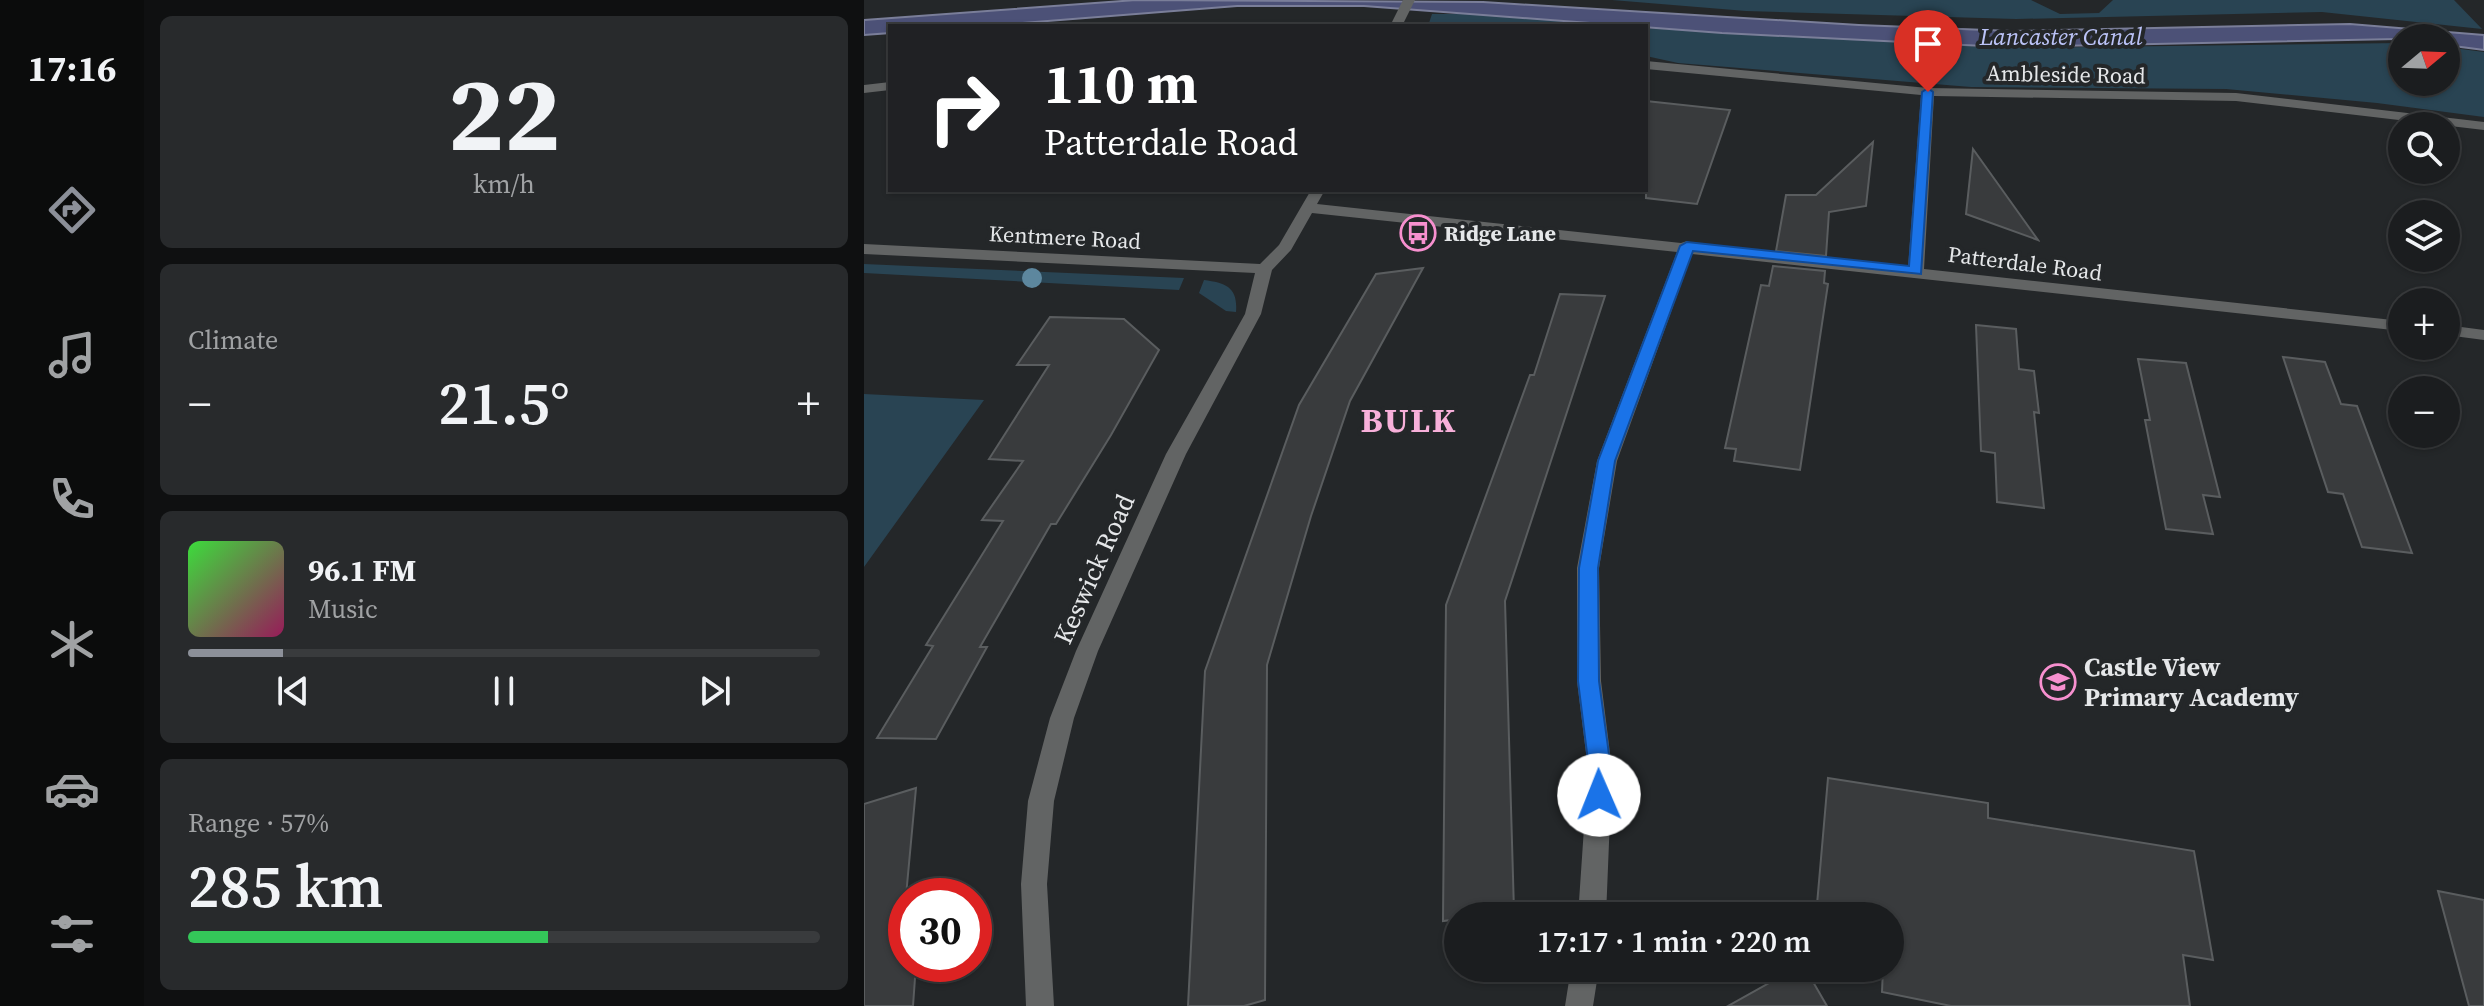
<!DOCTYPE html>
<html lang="en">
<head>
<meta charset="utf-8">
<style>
  :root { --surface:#1b1d1f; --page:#282a2c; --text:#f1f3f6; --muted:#a0a2a4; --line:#393b3d; --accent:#8c9099 }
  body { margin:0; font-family:"Source Serif 4",serif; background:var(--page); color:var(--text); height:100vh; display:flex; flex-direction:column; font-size:30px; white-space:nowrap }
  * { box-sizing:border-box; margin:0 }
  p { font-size:26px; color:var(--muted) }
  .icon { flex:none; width:44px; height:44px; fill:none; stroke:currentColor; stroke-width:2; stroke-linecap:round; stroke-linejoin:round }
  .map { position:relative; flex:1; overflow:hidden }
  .side { display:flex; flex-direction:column; gap:16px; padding:16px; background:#0f1011; width:720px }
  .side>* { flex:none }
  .guide { position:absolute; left:24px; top:24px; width:760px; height:168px; border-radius:0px; box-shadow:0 2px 6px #0004,0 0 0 2px var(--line); background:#202124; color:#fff; overflow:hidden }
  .needle { width:52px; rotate:71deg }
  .fabs { position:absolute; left:1524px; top:24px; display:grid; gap:16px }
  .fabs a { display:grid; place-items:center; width:72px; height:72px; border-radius:50%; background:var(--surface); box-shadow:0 2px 6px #0004,0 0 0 2px var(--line); font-size:40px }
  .speed { position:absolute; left:24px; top:878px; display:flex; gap:16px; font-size:40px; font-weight:700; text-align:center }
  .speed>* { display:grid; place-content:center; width:104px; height:104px; border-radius:50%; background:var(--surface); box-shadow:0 2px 6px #0004,0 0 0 2px var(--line); line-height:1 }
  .speed .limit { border:12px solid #d22; background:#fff; color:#111 }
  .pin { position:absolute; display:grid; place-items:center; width:68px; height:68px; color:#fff; margin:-82px -34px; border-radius:50% 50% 50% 0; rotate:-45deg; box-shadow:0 0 8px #0007 }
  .pin .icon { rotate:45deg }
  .me { position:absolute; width:88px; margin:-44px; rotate:359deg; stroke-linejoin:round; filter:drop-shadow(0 0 6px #0008) }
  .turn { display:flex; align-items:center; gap:28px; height:168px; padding:0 24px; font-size:36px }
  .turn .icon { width:104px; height:104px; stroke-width:2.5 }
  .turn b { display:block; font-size:56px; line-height:68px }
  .big { font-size:60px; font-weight:600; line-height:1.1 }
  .side .card { flex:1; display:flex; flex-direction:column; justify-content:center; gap:12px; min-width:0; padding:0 28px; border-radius:12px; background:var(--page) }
  .side .dial { align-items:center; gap:0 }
  .dial b { font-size:104px; line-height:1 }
  .song { display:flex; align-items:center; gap:24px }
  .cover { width:96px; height:96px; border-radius:12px; background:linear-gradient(135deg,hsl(120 70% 55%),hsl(330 70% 35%)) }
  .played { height:8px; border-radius:4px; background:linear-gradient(90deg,var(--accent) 15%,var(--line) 15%) }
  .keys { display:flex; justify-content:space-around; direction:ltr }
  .heat { display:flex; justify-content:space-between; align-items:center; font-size:44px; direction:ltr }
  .charge { height:12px; border-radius:6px; background:linear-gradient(90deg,#34c759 57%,var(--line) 0) }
  .trip { position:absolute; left:580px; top:902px; width:460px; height:80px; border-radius:40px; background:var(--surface); box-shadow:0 2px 6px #0004,0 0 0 2px var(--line); font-weight:600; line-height:80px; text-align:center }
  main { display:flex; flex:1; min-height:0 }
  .tabs { display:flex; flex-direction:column; width:144px; justify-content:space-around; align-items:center; background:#0b0c0c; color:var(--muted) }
  .tabs .icon { width:56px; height:56px }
  .tabs .selected { color:var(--accent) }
  .tabs b { font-size:36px; color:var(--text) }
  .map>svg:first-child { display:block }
  .green { fill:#294453 }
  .water { fill:#4c5177; stroke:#7a7e99; stroke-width:2 }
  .building { fill:#393b3d; stroke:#5a5d5f; stroke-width:2 }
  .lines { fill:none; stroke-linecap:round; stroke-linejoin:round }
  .street { fill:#626464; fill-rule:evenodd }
  .tree { fill:#5d879e }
  .route { fill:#1a73e8; stroke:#114b97; stroke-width:2 }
  .labels { text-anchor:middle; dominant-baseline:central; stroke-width:8; stroke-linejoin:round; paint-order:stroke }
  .far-street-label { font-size:22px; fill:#e5e7e9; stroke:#242729 }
  .far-poi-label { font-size:22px; font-weight:bold; fill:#e5e7e9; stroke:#242729; text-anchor:start }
  .far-water-label { font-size:24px; font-style:italic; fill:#bbc3f7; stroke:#242729 }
  .street-label { font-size:26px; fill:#e5e7e9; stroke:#242729 }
  .poi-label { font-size:26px; font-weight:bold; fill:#e5e7e9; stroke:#242729; text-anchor:start }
  .district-label { font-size:34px; font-weight:bold; letter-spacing:2px; fill:#f8b0da; stroke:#242729 }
</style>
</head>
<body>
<main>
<nav class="tabs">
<b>17:16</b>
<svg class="icon selected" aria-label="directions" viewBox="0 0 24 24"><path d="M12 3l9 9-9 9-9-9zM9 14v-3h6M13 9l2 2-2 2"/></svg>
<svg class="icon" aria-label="music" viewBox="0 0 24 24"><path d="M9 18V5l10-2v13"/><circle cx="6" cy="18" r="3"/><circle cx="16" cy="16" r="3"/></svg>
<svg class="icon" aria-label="phone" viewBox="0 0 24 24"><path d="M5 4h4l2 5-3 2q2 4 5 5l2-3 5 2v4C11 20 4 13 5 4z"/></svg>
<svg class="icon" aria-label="climate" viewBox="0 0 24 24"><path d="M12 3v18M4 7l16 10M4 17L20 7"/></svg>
<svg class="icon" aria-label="car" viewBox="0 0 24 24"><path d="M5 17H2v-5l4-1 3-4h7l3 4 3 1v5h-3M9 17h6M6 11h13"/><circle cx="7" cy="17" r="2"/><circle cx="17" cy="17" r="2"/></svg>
<svg class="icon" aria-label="filters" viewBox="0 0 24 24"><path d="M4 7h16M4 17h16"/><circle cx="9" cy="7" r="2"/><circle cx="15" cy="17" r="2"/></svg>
</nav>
<section class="side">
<div class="card dial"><b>22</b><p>km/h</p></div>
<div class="card"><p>Climate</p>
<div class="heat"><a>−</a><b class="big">21.5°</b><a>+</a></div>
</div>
<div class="card">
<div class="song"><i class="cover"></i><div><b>96.1 FM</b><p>Music</p></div></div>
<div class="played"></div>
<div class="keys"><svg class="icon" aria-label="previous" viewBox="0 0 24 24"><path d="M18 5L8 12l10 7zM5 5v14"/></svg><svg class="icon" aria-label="pause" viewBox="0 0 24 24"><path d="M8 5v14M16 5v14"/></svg><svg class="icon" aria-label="next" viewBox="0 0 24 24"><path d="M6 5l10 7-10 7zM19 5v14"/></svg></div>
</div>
<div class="card"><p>Range · 57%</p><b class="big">285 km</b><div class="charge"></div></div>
</section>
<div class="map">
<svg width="1620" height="1006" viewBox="0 0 1620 1006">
  <rect width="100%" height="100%" fill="#242729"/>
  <path class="green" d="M748,0h419l29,14 39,-1 14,-13h341l28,29 -160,-17 -306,7 -270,-8z
    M568,14h58l136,12h-198z
    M782,28l358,20 398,-5v39h44v-35l38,5v65l-107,-14 -151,-14 -255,-2 -293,-24 -32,-7z
    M0,264l320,14 -5,12 -315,-17z
    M340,280c23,3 34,8 32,32l-10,-1 -27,-18z
    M0,394l120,6 -120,167z"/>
  <path class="water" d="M272,0l347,2 376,23 153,6 338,-7 134,11v15l-38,-5v-7l-442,9 -282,-14 -358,-27h-127l-254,20h-93v7l-26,2v-15z"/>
  <path class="building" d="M782,101l84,9 -33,94 -51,-6z
    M1009,142l-7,64 -37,6 -3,44 -50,-5 10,-56h30z
    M1109,149l65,91 -72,-26z
    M909,266l52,5 -1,12 4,1 -28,186 -66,-9 2,-12 -11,-1 36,-163 8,1z
    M559,268l-73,133 -39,115 -44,149 -2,335 -21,6h-56l17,-335 94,-266 77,-131z
    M696,294l45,2 -100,305 9,310 -56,5v3l-15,2 3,-316 84,-230h4z
    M186,317l74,2 35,31 -48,85 -55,89h-5l-71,123h7l-51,92 -59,-1 56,-92 -7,-1 77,-124 -21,-1 41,-59 -34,-2 60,-94h-32z
    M1112,325l40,4 3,40 15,2 5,42 -5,-1 10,96 -47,-6 -2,-49 -14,-2z
    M1419,357l42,5 16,42 16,2 55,147 -50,-6 -19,-53 -15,-2z
    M1274,359l48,4 34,134 -17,-2 10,39 -47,-5 -21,-109h5z
    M964,778l160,25v15l206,33 19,109 -30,-5 7,51h-239l-69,-14 1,-24h7v-52h-74z
    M52,788l-10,108v68h10l-3,42h-49v-202z
    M1574,891l46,9v106h-15z
    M932,968h9l22,38h-99z"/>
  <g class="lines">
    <path class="street" d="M539,0h12l-13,26h-12z
      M782,61l282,27 308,5 248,29v8l-248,-29 -302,-5 -10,173 478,52v10l-710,-77 -75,207 -18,107 2,113 11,88 -6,147h-28l10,-147 -11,-88v-113l20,-107 80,-209 -365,-39 -21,37 -19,20 -11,44 -75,140 -88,197 -24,67 -20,83 -7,83 7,122h-28l-5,-122 7,-83 22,-83 26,-67 90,-197 79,-140 10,-41 -391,-19v-10l396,20 19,-19 32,-55h14l-8,14 364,39 6,-2 7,4 214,23 13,-173 -275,-26z
      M26,82v8l-26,3v-8z
      M1582,325l38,5v10l-38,-5z
      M707,968h28l-6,38h-28z"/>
  </g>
  <circle class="tree" cx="168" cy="278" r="10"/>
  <path class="route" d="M1064,88l5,4 -12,182 -228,-23 -78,210 -17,107 1,113 12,88 -4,34 -8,3 -8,-3 -3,-8 1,-26 -11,-88 1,-113 19,-107 82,-215 7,-4 222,24 13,-174z"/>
  <defs>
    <symbol id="bus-ring" viewBox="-11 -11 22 22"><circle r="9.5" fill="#242729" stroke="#f790cf" stroke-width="1.5"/><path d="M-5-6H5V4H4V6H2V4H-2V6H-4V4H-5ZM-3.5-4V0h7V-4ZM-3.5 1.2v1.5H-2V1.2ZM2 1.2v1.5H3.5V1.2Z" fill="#f790cf"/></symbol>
    <symbol id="school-ring" viewBox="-11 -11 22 22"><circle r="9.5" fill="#242729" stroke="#f790cf" stroke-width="1.5"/><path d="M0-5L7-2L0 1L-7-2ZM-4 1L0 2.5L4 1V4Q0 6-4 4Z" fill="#f790cf"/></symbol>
  </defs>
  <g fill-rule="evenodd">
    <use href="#bus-ring" x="534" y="213" width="40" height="40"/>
    <use href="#school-ring" x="1174" y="662" width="40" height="40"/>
  </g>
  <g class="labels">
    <g class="far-street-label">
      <text transform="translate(1202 74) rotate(1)">Ambleside Road</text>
      <text transform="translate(201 237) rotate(3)">Kentmere Road</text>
      <text transform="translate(1161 263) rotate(7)">Patterdale Road</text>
    </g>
    <g class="far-poi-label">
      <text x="580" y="233">Ridge Lane</text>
    </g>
    <g class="far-water-label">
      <text x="1197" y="36">Lancaster Canal</text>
    </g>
    <g class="street-label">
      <text transform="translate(230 569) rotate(-66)">Keswick Road</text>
    </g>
    <g class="poi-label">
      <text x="1220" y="667">Castle View<tspan x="1220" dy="30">Primary Academy</tspan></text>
    </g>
    <g class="district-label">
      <text x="545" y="420">BULK</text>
    </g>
  </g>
</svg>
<div class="fabs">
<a><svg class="needle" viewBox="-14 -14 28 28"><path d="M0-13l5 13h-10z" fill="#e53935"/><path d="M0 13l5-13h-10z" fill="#a0a2a4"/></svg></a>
<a><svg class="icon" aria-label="search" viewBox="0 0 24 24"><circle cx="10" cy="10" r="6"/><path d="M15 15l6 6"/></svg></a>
<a><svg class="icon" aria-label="layers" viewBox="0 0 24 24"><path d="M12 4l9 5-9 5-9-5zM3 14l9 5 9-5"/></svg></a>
<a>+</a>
<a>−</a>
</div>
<div class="speed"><div class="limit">30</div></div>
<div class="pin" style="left:1064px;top:92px;background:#d93025"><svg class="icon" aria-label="arrive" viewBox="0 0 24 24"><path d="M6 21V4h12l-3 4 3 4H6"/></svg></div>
<svg class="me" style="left:735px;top:795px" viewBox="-20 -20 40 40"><circle r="19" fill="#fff"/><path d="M0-13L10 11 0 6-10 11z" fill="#1a73e8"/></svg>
<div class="trip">17:17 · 1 min · 220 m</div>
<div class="guide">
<div class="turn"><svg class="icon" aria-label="right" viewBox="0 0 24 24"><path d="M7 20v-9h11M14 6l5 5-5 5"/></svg><div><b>110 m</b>Patterdale Road</div></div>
</div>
</div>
</main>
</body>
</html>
